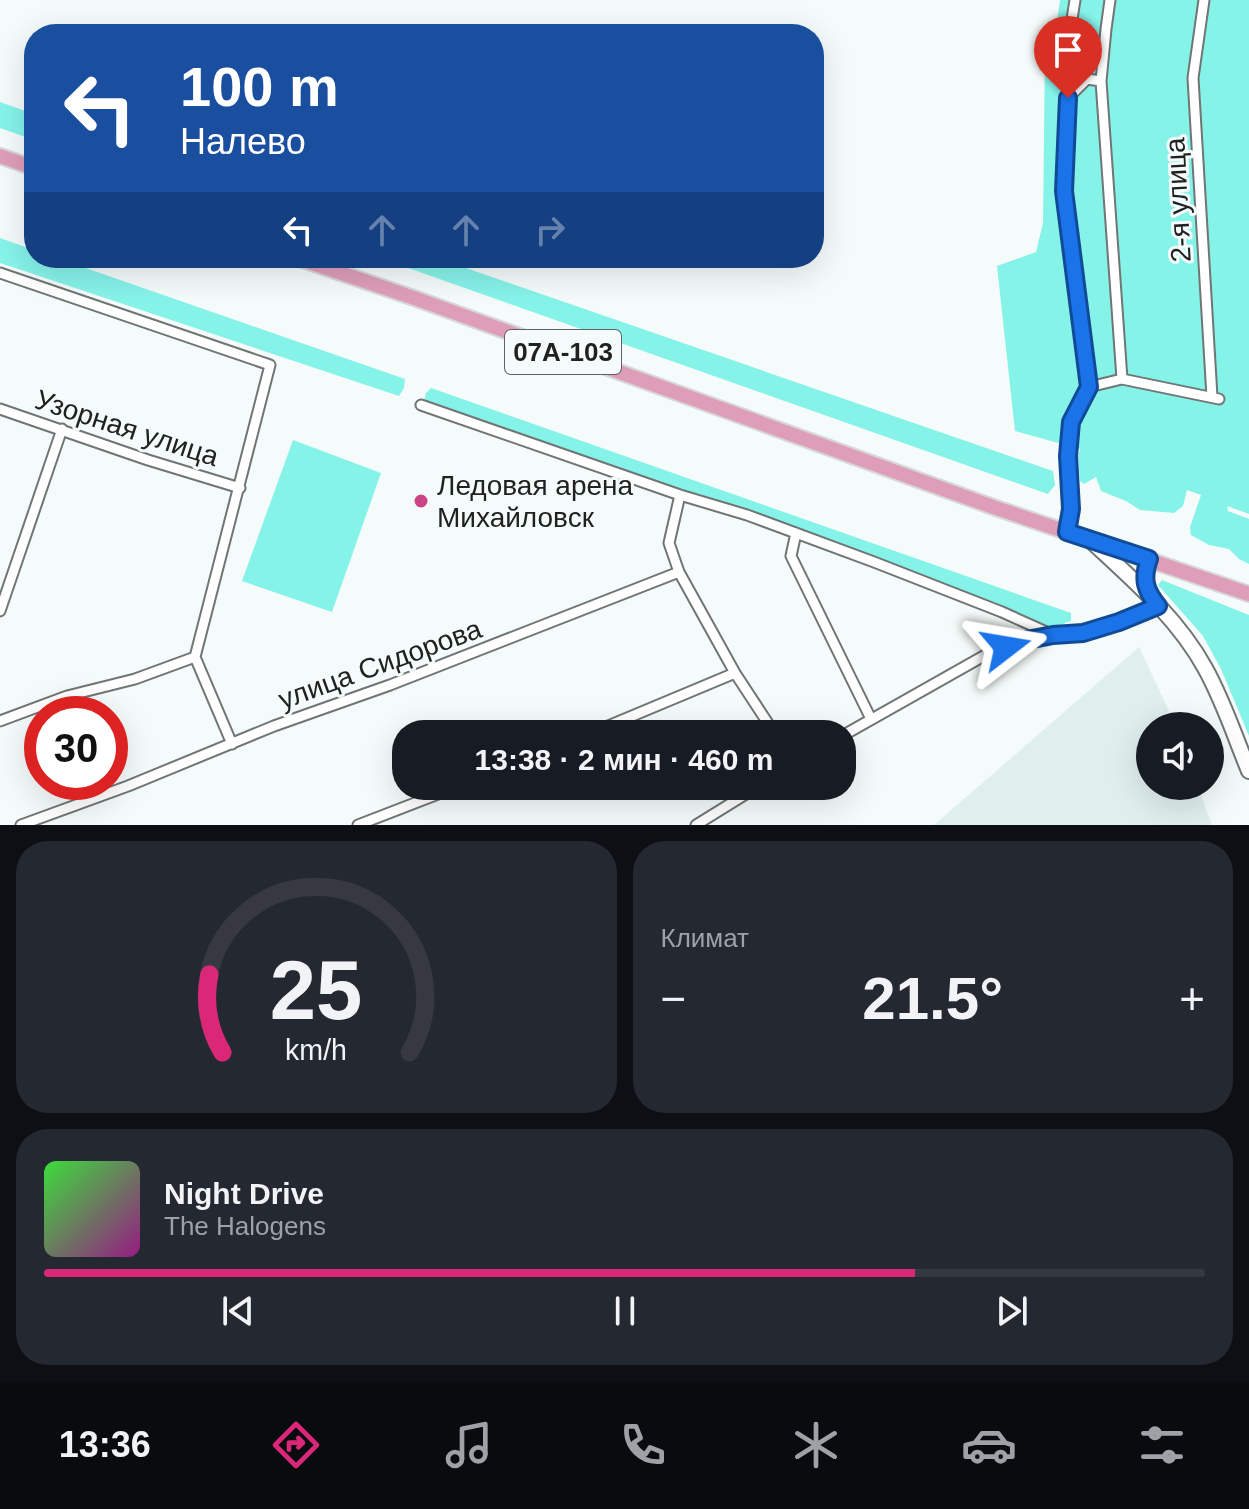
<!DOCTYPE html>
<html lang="ru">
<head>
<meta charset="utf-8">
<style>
  :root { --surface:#171b24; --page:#242831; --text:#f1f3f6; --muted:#9ea1a6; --line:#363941; --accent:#db2777 }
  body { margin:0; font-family:Arial,sans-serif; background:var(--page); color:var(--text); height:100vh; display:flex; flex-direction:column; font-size:30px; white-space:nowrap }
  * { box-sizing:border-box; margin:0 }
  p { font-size:26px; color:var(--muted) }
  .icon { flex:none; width:44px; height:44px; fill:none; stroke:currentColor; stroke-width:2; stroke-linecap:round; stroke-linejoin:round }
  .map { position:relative; height:825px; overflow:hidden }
  .details { display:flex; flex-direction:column; gap:16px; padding:16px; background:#0d0f14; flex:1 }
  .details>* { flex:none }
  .guide { position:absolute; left:24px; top:24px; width:800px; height:244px; border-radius:32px; box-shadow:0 8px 32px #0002; background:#1a4fa0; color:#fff; overflow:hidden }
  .tools { position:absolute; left:1136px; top:712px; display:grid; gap:16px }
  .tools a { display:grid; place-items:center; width:88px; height:88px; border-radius:50%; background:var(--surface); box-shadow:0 8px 32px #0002; font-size:40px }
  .speed { position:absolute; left:24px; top:696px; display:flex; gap:16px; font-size:40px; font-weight:700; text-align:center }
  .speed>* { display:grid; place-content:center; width:104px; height:104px; border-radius:50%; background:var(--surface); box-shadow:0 8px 32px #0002; line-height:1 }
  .speed .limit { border:12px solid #d22; background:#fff; color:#111 }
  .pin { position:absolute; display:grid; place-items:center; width:68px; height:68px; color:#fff; margin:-82px -34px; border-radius:50% 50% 50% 0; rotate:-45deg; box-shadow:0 0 8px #0007 }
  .pin .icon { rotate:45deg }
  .me { position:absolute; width:88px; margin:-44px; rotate:76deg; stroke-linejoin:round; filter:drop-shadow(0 0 6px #0008) }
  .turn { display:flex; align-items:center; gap:28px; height:168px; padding:0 24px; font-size:36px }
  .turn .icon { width:104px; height:104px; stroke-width:2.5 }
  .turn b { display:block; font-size:56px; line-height:68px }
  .lanes { display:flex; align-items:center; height:76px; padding:0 24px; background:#0003; justify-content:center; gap:40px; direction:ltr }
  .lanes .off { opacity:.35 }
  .big { font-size:60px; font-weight:600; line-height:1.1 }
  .details .tile { flex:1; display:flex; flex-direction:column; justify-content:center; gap:12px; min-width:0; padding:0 28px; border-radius:32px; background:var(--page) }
  .details .dial { align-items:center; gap:0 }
  .dial svg { height:208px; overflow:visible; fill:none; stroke:var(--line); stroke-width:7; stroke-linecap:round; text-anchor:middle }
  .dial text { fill:var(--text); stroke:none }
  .song { display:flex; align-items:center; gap:24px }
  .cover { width:96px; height:96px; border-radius:12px; background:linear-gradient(135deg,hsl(120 70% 55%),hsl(310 70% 35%)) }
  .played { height:8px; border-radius:4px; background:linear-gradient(90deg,var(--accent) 75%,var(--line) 75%) }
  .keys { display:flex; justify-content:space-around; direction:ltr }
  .heat { display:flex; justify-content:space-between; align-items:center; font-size:44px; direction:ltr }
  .details .tiles { flex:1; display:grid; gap:16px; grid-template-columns:1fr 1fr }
  .tile:last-child { grid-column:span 2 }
  .trip { position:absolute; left:392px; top:720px; width:464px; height:80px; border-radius:32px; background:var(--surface); box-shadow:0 8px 32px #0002; font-weight:600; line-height:80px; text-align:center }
  .dock { display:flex; height:128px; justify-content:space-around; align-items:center; background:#090b0e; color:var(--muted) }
  .dock .icon { width:56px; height:56px }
  .dock .selected { color:var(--accent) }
  .dock b { font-size:36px; color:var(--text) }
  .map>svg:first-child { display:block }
  .built { fill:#dfefed }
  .green { fill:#86f3e9 }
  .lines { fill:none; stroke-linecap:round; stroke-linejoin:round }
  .street-casing { stroke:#707575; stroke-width:13 }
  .secondary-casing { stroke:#707575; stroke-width:18 }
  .primary-casing { stroke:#d7d7d7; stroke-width:18 }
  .street { stroke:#fff; stroke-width:9 }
  .secondary { stroke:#fff; stroke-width:14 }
  .primary { stroke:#de9eb9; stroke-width:14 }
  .route-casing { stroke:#114b97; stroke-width:20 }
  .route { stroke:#1a73e8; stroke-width:14 }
  .poi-dot { fill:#cc4584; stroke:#f5fbfa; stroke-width:3 }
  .labels { text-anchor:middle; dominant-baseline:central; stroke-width:6; stroke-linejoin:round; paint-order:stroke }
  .shield { fill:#f5fbfa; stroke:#606363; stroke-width:2 }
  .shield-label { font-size:26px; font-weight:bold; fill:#202222 }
  .street-label { font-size:28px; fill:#202222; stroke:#f5fbfa }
  .poi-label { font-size:28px; fill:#202222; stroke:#f5fbfa; text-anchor:start }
</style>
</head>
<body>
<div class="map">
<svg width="1249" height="825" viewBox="0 0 1249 825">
  <rect width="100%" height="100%" fill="#f5fbfa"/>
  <path class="built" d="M1139,647l37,79h-26v60h48l14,39h-278z"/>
  <path class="green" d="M1060,0h189v514l-22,-8 1,5 21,8v45l-10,-5 -10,-10 -20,-4 -18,-10 -1,-8 11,-32 -14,-5 -4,16 -9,7 -34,-3 -14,-9 -25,-10 -5,-14 -12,7 -4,-3 -2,-24 2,-8 -65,-18 -18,-165 39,-14 7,-29 2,-174 12,-28z
    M0,102l34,12v26l-34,-12z
    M0,238l34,12v8h23l348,121 -1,9 -5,8 -399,-133z
    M380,258h57l616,213 2,14 -7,9z
    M431,388l640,225v8l-20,7 -176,-69 -451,-157 2,-9z
    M293,440l88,33 -49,139 -90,-31z
    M1162,580l87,35v121l-28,-67 -18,-33 -45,-51z"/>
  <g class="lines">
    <defs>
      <path id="street" d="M1110,0l-4,29 -5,52 21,298
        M1204,0l-11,78 19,319
        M1068,98l4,-79 3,-19
        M0,273l270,92 -75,292
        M1089,387l-25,-196 4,-93 19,-19 14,2
        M421,405l259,90 67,20 127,47 128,50 51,23 30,-2 36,-11 39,-16
        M0,409l148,51 92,28
        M1067,532l4,-23 -3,-53 3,-34 18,-35 33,-8 97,20
        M796,533l-5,23 80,163
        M0,611l62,-182
        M735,673l40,61
        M0,721l67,-25 68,-17 60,-22 37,87
        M589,734l146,-61 -56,-101
        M842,736l147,-83 33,-12 31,-6
        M21,825l107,-39 146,-60 116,-41 289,-113 -10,-29 11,-48
        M358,825l101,-39
        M696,825l63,-39"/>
      <path id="secondary" d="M1089,539c42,39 88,78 116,129 18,32 30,69 44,103"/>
      <path id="primary" d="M0,156l34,12
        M297,258l117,40 582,210 253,86"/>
    </defs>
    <use href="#street" class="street-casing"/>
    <use href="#secondary" class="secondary-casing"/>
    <use href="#primary" class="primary-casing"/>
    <use href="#street" class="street"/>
    <use href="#secondary" class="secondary"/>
    <use href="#primary" class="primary"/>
  </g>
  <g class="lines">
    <defs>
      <path id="route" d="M1006,647l16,-6 31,-6 30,-2 36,-11 39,-16c-13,-16 -16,-27 -9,-47l-82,-27 4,-23 -3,-53 3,-34 18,-35 -25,-196 4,-93"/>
    </defs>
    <use href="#route" class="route-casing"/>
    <use href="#route" class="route"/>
  </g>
  <circle class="poi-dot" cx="421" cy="501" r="8"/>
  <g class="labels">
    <rect class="shield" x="505" y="330" width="116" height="44" rx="6"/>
    <g class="shield-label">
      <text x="563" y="352">07А-103</text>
    </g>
    <g class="street-label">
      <text transform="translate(1178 200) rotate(-93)">2-я улица</text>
      <text transform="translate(127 428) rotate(18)">Узорная улица</text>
      <text transform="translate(380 664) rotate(-20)">улица Сидорова</text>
    </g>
    <g class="poi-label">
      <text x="437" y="485">Ледовая арена<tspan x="437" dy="32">Михайловск</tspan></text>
    </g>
  </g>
</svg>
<div class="tools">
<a><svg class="icon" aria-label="sound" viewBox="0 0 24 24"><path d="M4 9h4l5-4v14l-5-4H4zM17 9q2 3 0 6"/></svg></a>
</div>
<div class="speed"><div class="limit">30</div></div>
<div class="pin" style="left:1068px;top:98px;background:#d93025"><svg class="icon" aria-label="arrive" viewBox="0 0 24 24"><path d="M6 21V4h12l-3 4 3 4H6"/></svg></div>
<svg class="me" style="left:1006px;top:647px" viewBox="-20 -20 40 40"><path d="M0-17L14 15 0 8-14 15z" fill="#1a73e8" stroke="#fff" stroke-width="4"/></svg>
<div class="trip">13:38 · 2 мин · 460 m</div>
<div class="guide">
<div class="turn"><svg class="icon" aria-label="left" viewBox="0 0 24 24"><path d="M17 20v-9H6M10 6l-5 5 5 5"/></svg><div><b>100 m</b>Налево</div></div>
<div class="lanes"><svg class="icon" aria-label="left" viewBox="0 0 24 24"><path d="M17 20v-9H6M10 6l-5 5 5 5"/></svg><svg class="icon off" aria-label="ahead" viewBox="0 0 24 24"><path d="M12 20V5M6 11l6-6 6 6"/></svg><svg class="icon off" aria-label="ahead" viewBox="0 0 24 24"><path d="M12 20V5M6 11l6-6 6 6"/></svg><svg class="icon off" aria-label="right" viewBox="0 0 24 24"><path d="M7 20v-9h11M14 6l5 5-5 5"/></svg></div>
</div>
</div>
<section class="details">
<div class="tiles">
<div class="tile dial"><svg viewBox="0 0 100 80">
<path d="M14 69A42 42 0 1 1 86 69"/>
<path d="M14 69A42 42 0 0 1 9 39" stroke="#db2777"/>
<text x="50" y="56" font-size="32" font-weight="700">25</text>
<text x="50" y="72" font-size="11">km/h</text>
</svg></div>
<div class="tile"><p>Климат</p>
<div class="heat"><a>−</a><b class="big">21.5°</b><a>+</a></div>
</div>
<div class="tile">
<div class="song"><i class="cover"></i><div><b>Night Drive</b><p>The Halogens</p></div></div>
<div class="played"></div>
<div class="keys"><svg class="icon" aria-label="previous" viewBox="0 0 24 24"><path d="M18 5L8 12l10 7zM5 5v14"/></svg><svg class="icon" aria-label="pause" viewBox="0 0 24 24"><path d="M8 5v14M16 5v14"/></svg><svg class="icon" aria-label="next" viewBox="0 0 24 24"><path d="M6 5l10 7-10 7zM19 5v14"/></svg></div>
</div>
</div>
</section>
<nav class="dock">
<b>13:36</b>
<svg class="icon selected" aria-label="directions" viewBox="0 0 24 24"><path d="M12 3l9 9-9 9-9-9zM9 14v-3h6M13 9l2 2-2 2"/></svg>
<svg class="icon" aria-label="music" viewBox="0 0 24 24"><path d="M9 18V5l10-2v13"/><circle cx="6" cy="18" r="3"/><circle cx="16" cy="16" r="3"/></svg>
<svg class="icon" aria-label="phone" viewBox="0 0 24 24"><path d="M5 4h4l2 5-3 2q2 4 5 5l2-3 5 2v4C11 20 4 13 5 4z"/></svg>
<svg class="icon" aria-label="climate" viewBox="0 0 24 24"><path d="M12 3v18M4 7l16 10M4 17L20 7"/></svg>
<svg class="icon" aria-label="car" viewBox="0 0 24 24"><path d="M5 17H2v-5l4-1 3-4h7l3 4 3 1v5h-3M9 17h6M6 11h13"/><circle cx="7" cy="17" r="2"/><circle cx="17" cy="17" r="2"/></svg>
<svg class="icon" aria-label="filters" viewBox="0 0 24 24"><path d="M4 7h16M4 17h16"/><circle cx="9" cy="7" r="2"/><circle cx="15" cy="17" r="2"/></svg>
</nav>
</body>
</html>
